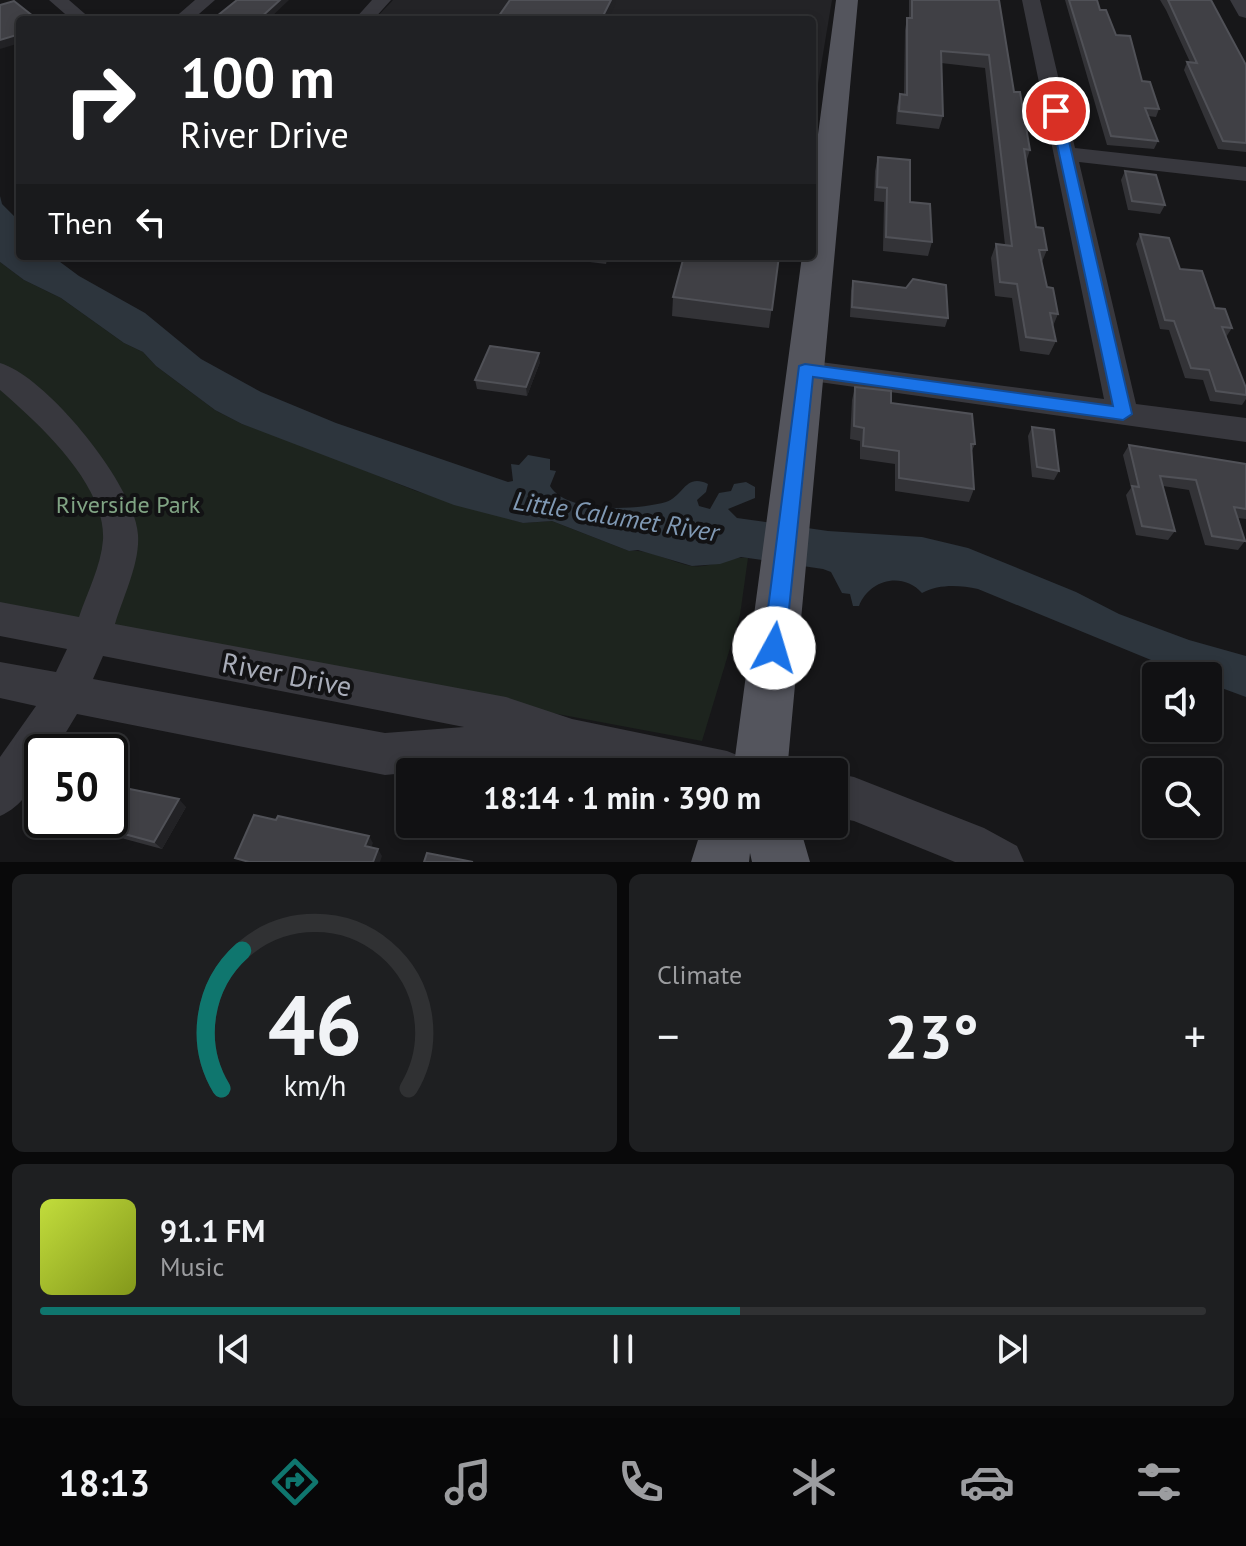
<!DOCTYPE html>
<html lang="en">
<head>
<meta charset="utf-8">
<style>
  :root { --surface:#111113; --page:#1e1f21; --text:#f1f3f6; --muted:#9c9da0; --line:#303133; --accent:#0f766e }
  body { margin:0; font-family:"PT Sans",sans-serif; background:var(--page); color:var(--text); height:100vh; display:flex; flex-direction:column; font-size:30px; white-space:nowrap }
  * { box-sizing:border-box; margin:0 }
  p { font-size:26px; color:var(--muted) }
  .icon { flex:none; width:44px; height:44px; fill:none; stroke:currentColor; stroke-width:2; stroke-linecap:round; stroke-linejoin:round }
  .map { position:relative; height:862px; overflow:hidden }
  .drawer { display:flex; flex-direction:column; gap:12px; padding:12px; background:#09090a; flex:1 }
  .drawer>* { flex:none }
  .hud { position:absolute; left:16px; top:16px; width:800px; height:244px; border-radius:8px; box-shadow:0 4px 12px #0003,0 0 0 2px var(--line); background:#202124; color:#fff; overflow:hidden }
  .tools { position:absolute; left:1142px; top:662px; display:grid; gap:16px }
  .tools a { display:grid; place-items:center; width:80px; height:80px; border-radius:8px; background:var(--surface); box-shadow:0 4px 12px #0003,0 0 0 2px var(--line); font-size:40px }
  .speed { position:absolute; left:24px; top:734px; display:flex; gap:16px; font-size:40px; font-weight:700; text-align:center }
  .speed>* { display:grid; place-content:center; width:104px; height:104px; border-radius:50%; background:var(--surface); box-shadow:0 4px 12px #0003,0 0 0 2px var(--line); line-height:1 }
  .speed .limit { border:4px solid #111; border-radius:12px; background:#fff; color:#111 }
  .pin { position:absolute; display:grid; place-items:center; width:68px; height:68px; color:#fff; margin:-34px; border:4px solid #fff; border-radius:50%; box-shadow:0 2px 8px #0007 }
  .me { position:absolute; width:88px; margin:-44px; rotate:6deg; stroke-linejoin:round; filter:drop-shadow(0 0 6px #0008) }
  .turn { display:flex; align-items:center; gap:28px; height:168px; padding:0 32px; font-size:36px }
  .turn .icon { width:104px; height:104px; stroke-width:2.5 }
  .turn b { display:block; font-size:56px; line-height:68px }
  .then { display:flex; align-items:center; height:76px; padding:0 32px; background:#0003; gap:16px; font-size:30px }
  .big { font-size:60px; font-weight:700; line-height:1.1 }
  .drawer .card { flex:1; display:flex; flex-direction:column; justify-content:center; gap:12px; min-width:0; padding:0 28px; border-radius:12px; background:var(--page) }
  .drawer .dial { align-items:center; gap:0 }
  .dial svg { height:208px; overflow:visible; fill:none; stroke:var(--line); stroke-width:7; stroke-linecap:round; text-anchor:middle }
  .dial text { fill:var(--text); stroke:none }
  .song { display:flex; align-items:center; gap:24px }
  .cover { width:96px; height:96px; border-radius:12px; background:linear-gradient(135deg,hsl(70 70% 55%),hsl(70 70% 35%)) }
  .played { height:8px; border-radius:4px; background:linear-gradient(90deg,var(--accent) 60%,var(--line) 60%) }
  .keys { display:flex; justify-content:space-around; direction:ltr }
  .heat { display:flex; justify-content:space-between; align-items:center; font-size:44px; direction:ltr }
  .drawer .tiles { flex:1; display:grid; gap:12px; grid-template-columns:1fr 1fr }
  .card:last-child { grid-column:span 2 }
  .trip { position:absolute; left:396px; top:758px; width:452px; height:80px; border-radius:8px; background:var(--surface); box-shadow:0 4px 12px #0003,0 0 0 2px var(--line); font-weight:700; line-height:80px; text-align:center }
  .tabs { display:flex; height:128px; justify-content:space-around; align-items:center; background:#070708; color:var(--muted) }
  .tabs .icon { width:56px; height:56px }
  .tabs .current { color:var(--accent) }
  .tabs b { font-size:36px; color:var(--text) }
  .map>svg:first-child { display:block }
  .built { fill:#232326 }
  .green { fill:#1d241e }
  .water { fill:#2d353d }
  .lines { fill:none; stroke-linecap:round; stroke-linejoin:round }
  .minor { fill:#38383e; fill-rule:evenodd }
  .major { fill:#54555d; fill-rule:evenodd }
  .wall { fill:#333337 }
  .shaded-wall { fill:#222225 }
  .building { fill:#404045; stroke:#505157; stroke-width:2 }
  .route { fill:#1a73e8; stroke:#114b97; stroke-width:2 }
  .labels { text-anchor:middle; dominant-baseline:central; stroke-width:8; stroke-linejoin:round; paint-order:stroke }
  .park-label { font-size:24px; fill:#80a484; stroke:#121214 }
  .water-label { font-size:26px; font-style:italic; fill:#8099b4; stroke:#121214 }
  .near-street-label { font-size:28px; fill:#a9adb9; stroke:#121214 }
</style>
</head>
<body>
<div class="map">
<svg width="1246" height="862" viewBox="0 0 1246 862">
  <rect width="100%" height="100%" fill="#171719"/>
  <path class="built" d="M393,0h439l-18,108 -2,-88h-438z"/>
  <path class="green" d="M0,262l24,18 37,18 63,45 19,9 13,14 59,44 27,14 45,15 129,52 107,32 29,-2 77,30c21,-2 41,11 62,15 20,3 38,-10 57,-8l-8,57 -38,126 -702,-131z"/>
  <path class="water" d="M0,196l2,8 13,13 -1,5 6,9v25h32l27,20 66,37 56,46 60,33 75,31 172,59 5,-1 -2,-17 8,1 9,-10 22,4v11l6,1 -6,15c17,28 88,24 116,16 18,-6 19,-29 42,-18l-2,8 -9,8 2,6 11,3 9,-16 12,-2 3,-7 12,-2 9,5v11l-27,11 9,9 91,13 94,6 46,11 108,44 43,22 70,26 57,16v41l-38,-14v-7h-18l-212,-87c-19,-4 -39,-5 -56,4 -20,-22 -53,-13 -63,13h-6l-3,-12 -8,-1 -11,-21 -8,-3 -82,-12 -21,7 -28,2 -54,-16 -9,1 -77,-30 -29,2 -69,-18 -212,-81 -27,-14 -59,-44 -13,-14 -19,-9 -63,-45 -37,-18 -24,-18z"/>
  <g class="lines">
    <path class="minor" d="M49,0h20l23,20h-20z
      M195,0h20l-23,20h-20z
      M372,0h19l-18,20h-19z
      M1022,0h18l35,148 171,19v14l-167,-19 57,242 110,14v24l-441,-62 -11,-3 -4,-7 4,-7 11,-3 299,39z
      M1230,0h16v18l-7,-2z
      M0,363c46,13 135,122 138,172 2,28 -15,62 -23,89l391,73 66,22 155,32 15,6 7,15h-118l-64,-15 -182,18 -308,-61 -23,38h-12c0,26 -18,54 -42,64v-59l36,-51 -36,-8v-36l56,10 11,-23 -67,-13v-34l79,15c8,-24 22,-51 24,-77 3,-56 -65,-117 -103,-150zM103,656l361,71 -79,6 -292,-54z
      M834,773l20,4 130,51 33,18 7,16h-69l-101,-41 -20,-4z"/>
    <path class="major" d="M836,0h22l-71,772h-54l69,-516h10v-77z
      M703,824h96l11,38h-58l-2,-9 -1,9h-58z"/>
  </g>
  <path class="wall" d="M909,0h90l15,92 16,58 -4,12 10,65 11,23 -5,12 5,25 11,27 -5,12 3,15 -7,14 -29,-4 -8,-53 -17,-2 -4,-38 5,-14 9,1 -20,-177 -44,-5 2,53 -4,13 -43,-5 1,-17 3,-13 4,1 1,-65 2,-12h2z
    M1065,0h32l3,10 59,99 -3,8 -8,-1 10,25 -4,8 -47,-4z
    M1160,0h51l35,65v87l-28,-3 -34,-79 3,-8h3l-24,-52z
    M878,157l32,45 22,40 -4,14 -45,-5 1,-49 -10,-1 1,-30z
    M1125,171l40,34 -5,9 -32,-4 -7,-30z
    M1140,234l40,35 52,59 -6,9 20,51v11l-4,6 -32,-4 -7,-21 -18,-2 -16,-48 -9,-1 -24,-85z
    M541,256h67l-2,8z
    M779,256l-10,72 -97,-12 1,-19z
    M853,281l53,7 42,30 -3,9 -95,-10 1,-26z
    M540,362l-13,34 -50,-7 -2,-9z
    M855,387l120,57 -4,9 3,36 -5,13 -74,-11v-27l-35,-5v-18l-10,-2 2,-39z
    M1032,427l27,44 -5,9 -22,-3 -4,-41z
    M1129,445l117,19v55l-8,-1 7,23 -7,9 -33,-5 -16,-55 -26,-4 12,45 -7,9 -32,-5 -10,-40 5,-7 -8,-33z
    M186,807l-24,42 -63,-17 -4,6 -37,-8 -9,-7z"/>
  <path class="shaded-wall" d="M280,0h9l-21,20h-10z
    M611,0h5v3l-8,17h-7z
    M20,34v9l-20,6v-9z
    M539,353l1,9 -13,34 -1,-9z
    M179,799l7,8 -24,42 -8,-7z
    M91,825l8,7 -4,6 -8,-7z
    M369,836l4,7 -4,10 -4,-7z
    M378,849l4,7 -2,6h-7z"/>
  <path class="building" d="M237,0h43l-22,20h-46z
    M510,0h101l-10,20h-105z
    M912,0h87l15,92h6l10,58 -6,-1 12,78 7,1 4,22h-8l8,37 6,1 5,26 -8,-1 6,28 -30,-4 -9,-53 -17,-2 -4,-38 16,2 -23,-191 -48,-4 2,65 -44,-5 1,-17 7,1v-77h5z
    M1069,0h28l3,10h6l10,25 14,1 12,45 8,1 9,27 -14,-1 13,33 -47,-5z
    M1168,0h43l35,65v78l-23,-2 -36,-79 10,1z
    M14,1l24,19h-18v14l-20,6v-35z
    M878,157l32,3v42l20,2 2,38 -46,-5 1,-49 -10,-1z
    M1125,171l31,4 9,30 -33,-4z
    M1140,234l29,4 11,31 22,2 13,37 10,1 7,19 -10,-1 24,61v7l-30,-4 -7,-21 -18,-2 -17,-47 -9,-1z
    M684,256h95l-7,54 -99,-13z
    M913,279l33,6 2,33 -96,-11 1,-26 53,7z
    M490,346l49,7 -13,34 -51,-7z
    M855,387l36,4v12l81,11 3,30h-4l3,45 -75,-11v-27l-36,-5 1,-18 -10,-2z
    M1032,427l22,3 5,41 -22,-4z
    M1129,445l117,19v45l-12,-2 11,34 -33,-5 -16,-56 -36,-4 15,55 -33,-5 -10,-40 7,1z
    M110,785l69,14 -25,43 -63,-17 -4,6 -38,-8 2,-3h59z
    M254,815l22,5 2,-4 91,20 -4,10 13,3 -5,13h-124l-14,-4z
    M427,853l46,9h-49z"/>
  <path class="route" d="M1056,107l6,4 70,303 -9,6 -310,-43 -28,271 -3,7 -8,2 -7,-2 -4,-7 36,-282 6,-2 308,42 -63,-295z"/>
  <g class="labels">
    <g class="park-label">
      <text x="128" y="504">Riverside Park</text>
    </g>
    <g class="water-label">
      <text transform="translate(616 516) rotate(9)">Little Calumet River</text>
    </g>
    <g class="near-street-label">
      <text transform="translate(287 674) rotate(11)">River Drive</text>
    </g>
  </g>
</svg>
<div class="tools">
<a><svg class="icon" aria-label="sound" viewBox="0 0 24 24"><path d="M4 9h4l5-4v14l-5-4H4zM17 9q2 3 0 6"/></svg></a>
<a><svg class="icon" aria-label="search" viewBox="0 0 24 24"><circle cx="10" cy="10" r="6"/><path d="M15 15l6 6"/></svg></a>
</div>
<div class="speed"><div class="limit">50</div></div>
<div class="pin" style="left:1056px;top:111px;background:#d93025"><svg class="icon" aria-label="arrive" viewBox="0 0 24 24"><path d="M6 21V4h12l-3 4 3 4H6"/></svg></div>
<svg class="me" style="left:774px;top:648px" viewBox="-20 -20 40 40"><circle r="19" fill="#fff"/><path d="M0-13L10 11 0 6-10 11z" fill="#1a73e8"/></svg>
<div class="trip">18:14 · 1 min · 390 m</div>
<div class="hud">
<div class="turn"><svg class="icon" aria-label="right" viewBox="0 0 24 24"><path d="M7 20v-9h11M14 6l5 5-5 5"/></svg><div><b>100 m</b>River Drive</div></div>
<div class="then">Then<svg class="icon" aria-label="left" viewBox="0 0 24 24"><path d="M17 20v-9H6M10 6l-5 5 5 5"/></svg></div>
</div>
</div>
<section class="drawer">
<div class="tiles">
<div class="card dial"><svg viewBox="0 0 100 80">
<path d="M14 69A42 42 0 1 1 86 69"/>
<path d="M14 69A42 42 0 0 1 22 16" stroke="#0f766e"/>
<text x="50" y="56" font-size="32" font-weight="700">46</text>
<text x="50" y="72" font-size="11">km/h</text>
</svg></div>
<div class="card"><p>Climate</p>
<div class="heat"><a>−</a><b class="big">23°</b><a>+</a></div>
</div>
<div class="card">
<div class="song"><i class="cover"></i><div><b>91.1 FM</b><p>Music</p></div></div>
<div class="played"></div>
<div class="keys"><svg class="icon" aria-label="previous" viewBox="0 0 24 24"><path d="M18 5L8 12l10 7zM5 5v14"/></svg><svg class="icon" aria-label="pause" viewBox="0 0 24 24"><path d="M8 5v14M16 5v14"/></svg><svg class="icon" aria-label="next" viewBox="0 0 24 24"><path d="M6 5l10 7-10 7zM19 5v14"/></svg></div>
</div>
</div>
</section>
<nav class="tabs">
<b>18:13</b>
<svg class="icon current" aria-label="directions" viewBox="0 0 24 24"><path d="M12 3l9 9-9 9-9-9zM9 14v-3h6M13 9l2 2-2 2"/></svg>
<svg class="icon" aria-label="music" viewBox="0 0 24 24"><path d="M9 18V5l10-2v13"/><circle cx="6" cy="18" r="3"/><circle cx="16" cy="16" r="3"/></svg>
<svg class="icon" aria-label="phone" viewBox="0 0 24 24"><path d="M5 4h4l2 5-3 2q2 4 5 5l2-3 5 2v4C11 20 4 13 5 4z"/></svg>
<svg class="icon" aria-label="climate" viewBox="0 0 24 24"><path d="M12 3v18M4 7l16 10M4 17L20 7"/></svg>
<svg class="icon" aria-label="car" viewBox="0 0 24 24"><path d="M5 17H2v-5l4-1 3-4h7l3 4 3 1v5h-3M9 17h6M6 11h13"/><circle cx="7" cy="17" r="2"/><circle cx="17" cy="17" r="2"/></svg>
<svg class="icon" aria-label="filters" viewBox="0 0 24 24"><path d="M4 7h16M4 17h16"/><circle cx="9" cy="7" r="2"/><circle cx="15" cy="17" r="2"/></svg>
</nav>
</body>
</html>
